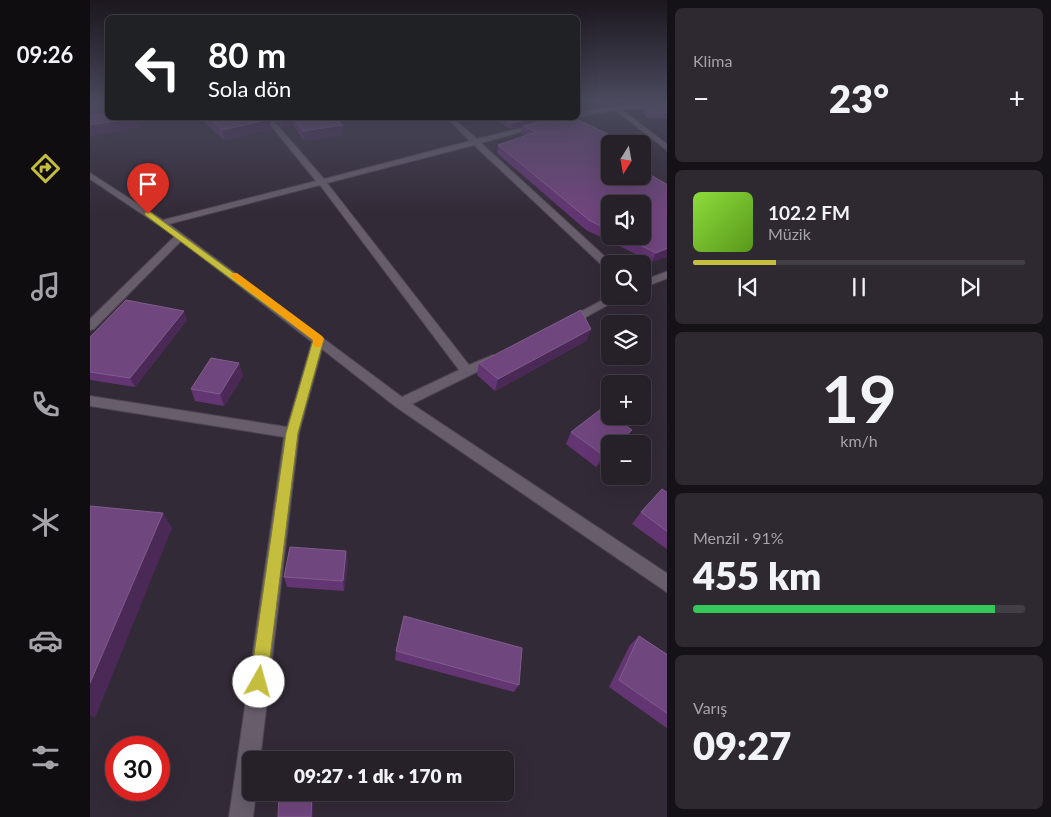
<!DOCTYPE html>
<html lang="tr">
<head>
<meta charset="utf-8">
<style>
  :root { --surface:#262029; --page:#2e2831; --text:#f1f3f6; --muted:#a4a3a8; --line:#423e46; --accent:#c4bd3e }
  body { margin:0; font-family:Lato,sans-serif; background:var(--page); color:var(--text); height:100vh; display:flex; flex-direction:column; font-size:19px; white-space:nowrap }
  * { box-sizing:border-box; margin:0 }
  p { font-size:16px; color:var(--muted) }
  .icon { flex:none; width:28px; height:28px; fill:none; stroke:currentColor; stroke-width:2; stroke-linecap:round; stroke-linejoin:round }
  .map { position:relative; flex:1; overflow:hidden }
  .panel { display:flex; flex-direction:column; gap:8px; padding:8px; background:#151217; width:384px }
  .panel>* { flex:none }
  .top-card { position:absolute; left:15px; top:15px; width:475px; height:105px; border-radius:8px; box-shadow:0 5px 20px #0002,0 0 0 1px var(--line); background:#202124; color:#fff; overflow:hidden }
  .needle { width:32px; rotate:191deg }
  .fabs { position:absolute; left:511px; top:135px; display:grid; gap:10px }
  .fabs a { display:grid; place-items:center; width:50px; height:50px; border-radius:8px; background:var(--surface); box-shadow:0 5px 20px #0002,0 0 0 1px var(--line); font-size:25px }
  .speed { position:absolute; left:15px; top:736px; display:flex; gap:10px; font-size:25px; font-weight:700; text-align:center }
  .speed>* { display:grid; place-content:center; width:65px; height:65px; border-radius:50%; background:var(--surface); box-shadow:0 5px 20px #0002,0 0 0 1px var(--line); line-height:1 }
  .speed .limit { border:8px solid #d22; background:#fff; color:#111 }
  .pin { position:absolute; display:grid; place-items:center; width:42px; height:42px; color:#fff; margin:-51px -21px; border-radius:50% 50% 50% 0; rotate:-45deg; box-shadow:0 0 5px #0007 }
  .pin .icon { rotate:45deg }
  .me { position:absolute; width:55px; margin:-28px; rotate:7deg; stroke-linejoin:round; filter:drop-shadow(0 0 4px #0008) }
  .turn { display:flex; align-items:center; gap:18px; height:105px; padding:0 20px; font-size:22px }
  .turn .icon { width:65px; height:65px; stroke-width:2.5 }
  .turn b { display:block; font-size:35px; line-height:42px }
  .big { font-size:38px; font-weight:800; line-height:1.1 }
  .panel .card { flex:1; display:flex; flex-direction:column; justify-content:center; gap:8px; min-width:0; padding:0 18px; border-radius:8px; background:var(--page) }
  .panel .dial { align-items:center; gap:0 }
  .dial b { font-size:65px; line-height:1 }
  .song { display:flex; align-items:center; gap:15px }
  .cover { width:60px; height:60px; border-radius:8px; background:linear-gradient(135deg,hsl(90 70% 55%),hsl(90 70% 35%)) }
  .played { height:5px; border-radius:2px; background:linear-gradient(90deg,var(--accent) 25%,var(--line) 25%) }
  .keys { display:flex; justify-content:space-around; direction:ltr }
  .heat { display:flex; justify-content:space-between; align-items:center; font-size:28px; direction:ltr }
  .charge { height:8px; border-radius:4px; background:linear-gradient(90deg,#34c759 91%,var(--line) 0) }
  .trip { position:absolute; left:152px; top:751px; width:272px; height:50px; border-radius:8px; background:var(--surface); box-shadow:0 5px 20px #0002,0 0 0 1px var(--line); font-weight:800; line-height:50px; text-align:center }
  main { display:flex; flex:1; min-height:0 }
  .menu { display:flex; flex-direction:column; width:90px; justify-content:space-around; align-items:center; background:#0f0d10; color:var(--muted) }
  .menu .icon { width:35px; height:35px }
  .menu .active { color:var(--accent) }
  .menu b { font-size:22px; color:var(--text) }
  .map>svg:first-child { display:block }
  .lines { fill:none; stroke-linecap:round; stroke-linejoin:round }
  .minor-casing { stroke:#4d4550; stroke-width:2 }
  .tertiary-casing { stroke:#4d4550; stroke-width:2 }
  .minor { fill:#675d6b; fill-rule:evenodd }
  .tertiary { fill:#675d6b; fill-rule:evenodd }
  .wall { fill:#633573; fill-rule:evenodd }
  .shaded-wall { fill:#4a2956 }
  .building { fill:#70467e; stroke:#815d8d }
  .route { fill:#c4bd3e; stroke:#7f7b28 }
  .slow { fill:#f59e0b }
</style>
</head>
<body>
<main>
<nav class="menu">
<b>09:26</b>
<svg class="icon active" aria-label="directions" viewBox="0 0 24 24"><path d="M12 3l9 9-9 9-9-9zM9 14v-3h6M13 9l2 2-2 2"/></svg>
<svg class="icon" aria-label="music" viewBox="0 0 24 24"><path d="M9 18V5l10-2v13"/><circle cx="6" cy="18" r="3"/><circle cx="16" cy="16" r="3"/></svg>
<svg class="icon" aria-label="phone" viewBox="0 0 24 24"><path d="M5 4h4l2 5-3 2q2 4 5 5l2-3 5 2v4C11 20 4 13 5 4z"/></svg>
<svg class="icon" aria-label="climate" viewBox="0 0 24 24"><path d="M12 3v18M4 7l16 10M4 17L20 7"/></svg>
<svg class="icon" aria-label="car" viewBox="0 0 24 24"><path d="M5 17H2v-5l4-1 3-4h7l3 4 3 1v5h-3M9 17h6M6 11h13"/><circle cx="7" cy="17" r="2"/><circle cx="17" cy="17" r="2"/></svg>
<svg class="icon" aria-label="filters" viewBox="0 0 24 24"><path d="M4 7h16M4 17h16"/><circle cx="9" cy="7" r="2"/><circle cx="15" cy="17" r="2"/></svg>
</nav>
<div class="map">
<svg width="578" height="817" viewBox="0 0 578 817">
  <rect width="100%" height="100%" fill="#332a37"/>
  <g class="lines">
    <defs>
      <path id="minor" d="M554,103l24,1v4l-46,1 -44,8v-4l34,-7z
        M175,118h6l53,61 146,-38 -23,-23h6l24,21 85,-21h9l-90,25 132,121h-3v6l-4,-1 -132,-124 -147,38 142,182 24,-10 6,4 -2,3 -85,42 256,170v19l-272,-186 -74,-58 -23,84 -39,327h-9v32h5l-3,25h-24l55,-380 -194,-31v-10l197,31 25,-85 -131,-101 -87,88 -4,1v-11l85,-83 -85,-57v-6l73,47 153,-39zM230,185l139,185 -57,27 -233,-173z
        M578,271v7l-26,10v-7z
        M520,296h14l-54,30 -4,1 -6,-4z"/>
      <path id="tertiary" d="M512,100h7l59,45v6z"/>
    </defs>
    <use href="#minor" class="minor-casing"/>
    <use href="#tertiary" class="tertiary-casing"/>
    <use href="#minor" class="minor"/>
    <use href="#tertiary" class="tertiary"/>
  </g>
  <path class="wall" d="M0,100h18v18l32,9 -50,9z
    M548,100h30v4l-29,-2z
    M555,104h23v15l-22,-1 -3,-8z
    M110,118h69l3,11 -48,11z
    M183,118h61l9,7v10l-39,6 -11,-16 -11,2z
    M309,118h46l-40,4z
    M400,118h85l67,39 6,14 -2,1 22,13v71l-16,6 -66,-32 -89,-77 1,-8 27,-9 -4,-2 2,-8 -12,3zM520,204l32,32h-32z
    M97,320l-52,67 -45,-7v-43z
    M501,329l-5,12 -91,50 -18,-16 2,-12z
    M149,363l4,13 -19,30 -29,-5 -4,-12z
    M481,432l54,10 -2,2h-13v11l-14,12 -30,-23z
    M578,493v57l-36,-26 9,-12z
    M258,562l-4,29 -57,-4 -3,-10z
    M549,636l29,19v74l-59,-42 21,-42z
    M306,651l123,34 -5,7 -119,-32z"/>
  <path class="shaded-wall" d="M491,106l-1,5 -2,2v-4z
    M47,118l3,9 -50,9v-11z
    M190,118h12l1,7 -11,2z
    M315,118h40l-40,4z
    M446,118h20l-45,11 1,-6z
    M180,119l2,10 -48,11 -2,-10z
    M253,125v10l-39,6 -1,-10z
    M561,163l-3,8 -6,1v-8z
    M578,248v8l-16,6 4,-9z
    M94,311l3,9 -52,67 -5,-9z
    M501,329l-5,12 -91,50 3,-12z
    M149,363l4,13 -19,30 -4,-12z
    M542,430l-7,12 -2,2h-7z
    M520,449v6l-14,12 7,-12z
    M73,513l9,15 -77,190 -5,-3v-32z
    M256,551l2,11 -4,29 -1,-10z
    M222,792h2l-1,25h-2z"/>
  <path class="building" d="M0,100h18v8l-18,1z
    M488,103l3,3 -3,3z
    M555,104h23v9l-20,-1z
    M18,113v5h28l-46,7v-9z
    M119,118h60l1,1 -48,11z
    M203,118h41l9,7 -40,6z
    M411,118h35l-24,5z
    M463,118h22l39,19 10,7h-14v32h32v-6l26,15v63l-12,5 -34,-17h20v-32h-32v27l-21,-11 -91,-75 38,-13 -13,-6z
    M552,157l9,6 -9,1z
    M36,300l58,11 -54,67 -40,-6v-35z
    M491,310l10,19 -93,50 -19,-16z
    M121,358l28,5 -19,31 -29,-5z
    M511,409l9,6v1h2l20,14 -16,14h-6v5l-7,6 -32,-23z
    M572,489l6,4v39l-27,-20z
    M0,506l73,7 -73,170z
    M200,547l56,4 -3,30 -59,-4z
    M314,616l118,32 -3,37 -123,-34z
    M549,636l29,19v59l-49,-34z
    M223,754v6h-32v-4z
    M189,792h33l-1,25h-33z"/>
  <linearGradient id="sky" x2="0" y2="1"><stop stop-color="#1c171e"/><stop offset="0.47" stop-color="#4a4a5e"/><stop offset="1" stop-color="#4a4a5e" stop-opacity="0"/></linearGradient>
  <rect width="578" height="214" fill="url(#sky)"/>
  <path class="route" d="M55,212h5l174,127 -26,94 -31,249 -2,6 -6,3 -6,-3 -3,-6 36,-249 27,-93 -168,-125z"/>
  <path class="slow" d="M141,273h6l85,63 2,3 -4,8h-7v-7l-82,-63z"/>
</svg>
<div class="fabs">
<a><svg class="needle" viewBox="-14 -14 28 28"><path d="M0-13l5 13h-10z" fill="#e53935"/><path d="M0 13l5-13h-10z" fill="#a4a3a8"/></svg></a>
<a><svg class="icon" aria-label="sound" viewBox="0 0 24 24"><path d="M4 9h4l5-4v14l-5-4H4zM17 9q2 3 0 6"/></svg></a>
<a><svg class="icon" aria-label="search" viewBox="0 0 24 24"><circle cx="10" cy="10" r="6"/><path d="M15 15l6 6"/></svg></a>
<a><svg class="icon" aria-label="layers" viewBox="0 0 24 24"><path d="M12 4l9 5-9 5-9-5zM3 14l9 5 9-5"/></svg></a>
<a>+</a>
<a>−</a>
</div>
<div class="speed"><div class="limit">30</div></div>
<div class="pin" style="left:58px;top:214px;background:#d93025"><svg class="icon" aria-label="arrive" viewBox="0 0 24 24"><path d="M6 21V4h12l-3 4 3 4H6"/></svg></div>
<svg class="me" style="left:169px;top:682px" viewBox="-20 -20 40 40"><circle r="19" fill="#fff"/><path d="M0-13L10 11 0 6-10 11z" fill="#c4bd3e"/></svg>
<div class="trip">09:27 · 1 dk · 170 m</div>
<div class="top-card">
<div class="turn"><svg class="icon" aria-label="left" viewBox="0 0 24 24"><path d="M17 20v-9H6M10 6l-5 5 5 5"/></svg><div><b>80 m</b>Sola dön</div></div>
</div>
</div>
<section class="panel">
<div class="card"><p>Klima</p>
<div class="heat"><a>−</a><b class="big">23°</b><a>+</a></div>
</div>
<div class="card">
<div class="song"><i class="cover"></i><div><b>102.2 FM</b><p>Müzik</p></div></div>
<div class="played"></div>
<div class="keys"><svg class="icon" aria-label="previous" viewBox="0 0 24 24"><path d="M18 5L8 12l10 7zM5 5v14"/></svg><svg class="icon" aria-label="pause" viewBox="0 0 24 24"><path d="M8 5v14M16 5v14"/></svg><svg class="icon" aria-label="next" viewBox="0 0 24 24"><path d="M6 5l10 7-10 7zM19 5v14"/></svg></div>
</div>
<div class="card dial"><b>19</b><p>km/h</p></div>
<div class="card"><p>Menzil · 91%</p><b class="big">455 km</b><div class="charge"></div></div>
<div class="card"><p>Varış</p><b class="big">09:27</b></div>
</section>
</main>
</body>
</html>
